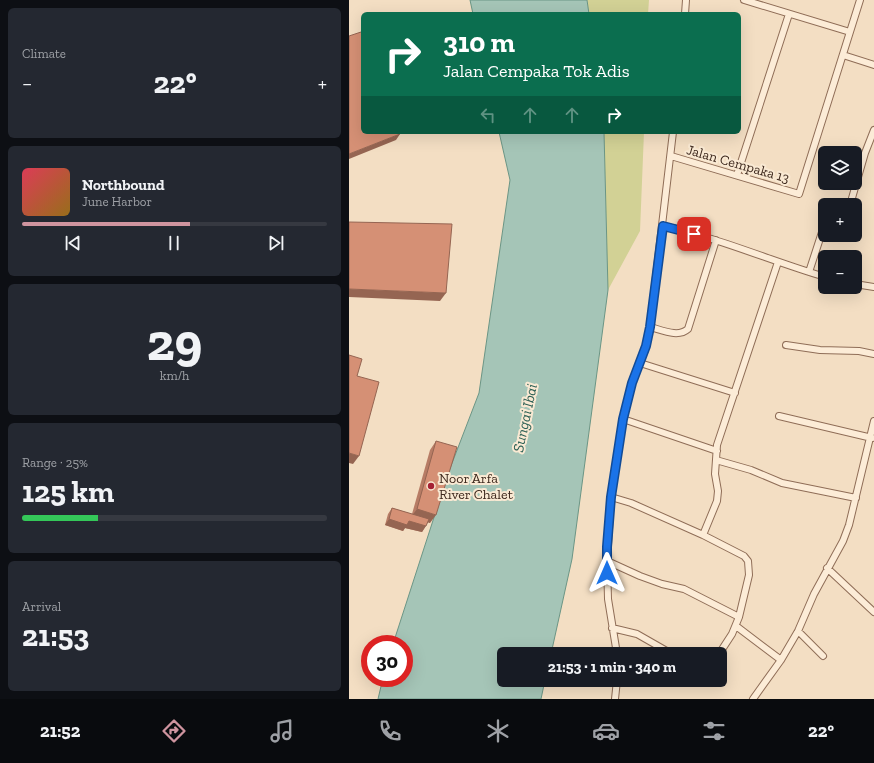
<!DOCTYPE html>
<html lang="en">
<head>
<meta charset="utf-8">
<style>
  :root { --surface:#171b24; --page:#242831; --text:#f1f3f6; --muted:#9ea1a6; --line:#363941; --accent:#cf949f }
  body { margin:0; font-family:"Zilla Slab",serif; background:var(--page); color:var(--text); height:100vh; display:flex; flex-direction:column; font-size:15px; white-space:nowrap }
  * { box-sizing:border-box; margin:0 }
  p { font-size:13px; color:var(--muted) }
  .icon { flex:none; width:22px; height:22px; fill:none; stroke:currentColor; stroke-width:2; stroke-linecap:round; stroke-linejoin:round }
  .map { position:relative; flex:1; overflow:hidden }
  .drawer { display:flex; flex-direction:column; gap:8px; padding:8px; background:#0d0f14; width:349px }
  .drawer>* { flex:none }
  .hud { position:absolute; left:12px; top:12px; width:380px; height:122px; border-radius:6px; box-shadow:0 4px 16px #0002; background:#0b6e4f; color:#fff; overflow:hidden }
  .controls { position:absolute; left:469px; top:146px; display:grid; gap:8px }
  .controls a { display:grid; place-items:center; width:44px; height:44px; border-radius:6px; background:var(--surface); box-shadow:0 4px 16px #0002; font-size:20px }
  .speed { position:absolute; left:12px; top:635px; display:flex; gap:8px; font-size:20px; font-weight:700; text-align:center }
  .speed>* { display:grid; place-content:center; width:52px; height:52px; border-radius:50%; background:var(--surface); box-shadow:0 4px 16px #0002; line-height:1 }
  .speed .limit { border:6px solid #d22; background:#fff; color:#111 }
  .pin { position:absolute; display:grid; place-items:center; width:34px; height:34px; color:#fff; margin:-17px; border-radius:8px; box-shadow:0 2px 6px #0006 }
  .me { position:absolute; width:44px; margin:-22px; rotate:0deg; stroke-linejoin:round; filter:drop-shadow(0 0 3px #0008) }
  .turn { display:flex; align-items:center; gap:14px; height:84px; padding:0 16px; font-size:18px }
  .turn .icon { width:52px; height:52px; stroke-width:2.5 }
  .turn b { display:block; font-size:28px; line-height:34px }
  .lanes { display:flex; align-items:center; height:38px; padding:0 16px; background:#0003; justify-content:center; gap:20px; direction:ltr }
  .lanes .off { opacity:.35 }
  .big { font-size:30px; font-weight:700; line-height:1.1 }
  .drawer .widget { flex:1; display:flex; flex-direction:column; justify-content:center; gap:6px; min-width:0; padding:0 14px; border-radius:6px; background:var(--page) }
  .drawer .dial { align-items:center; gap:0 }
  .dial b { font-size:52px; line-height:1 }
  .song { display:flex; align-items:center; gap:12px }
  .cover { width:48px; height:48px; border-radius:6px; background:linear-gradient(135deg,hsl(350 70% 55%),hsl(40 70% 35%)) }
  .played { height:4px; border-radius:2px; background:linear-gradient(90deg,var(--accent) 55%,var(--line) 55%) }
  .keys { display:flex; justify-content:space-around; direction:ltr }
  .heat { display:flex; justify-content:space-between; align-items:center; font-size:22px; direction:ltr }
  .charge { height:6px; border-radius:3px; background:linear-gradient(90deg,#34c759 25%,var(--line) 0) }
  .trip { position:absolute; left:148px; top:647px; width:230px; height:40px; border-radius:6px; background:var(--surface); box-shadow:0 4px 16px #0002; font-weight:700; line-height:40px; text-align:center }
  .tabs { display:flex; height:64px; justify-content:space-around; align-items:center; background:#090b0e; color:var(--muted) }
  .tabs .icon { width:28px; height:28px }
  .tabs .active { color:var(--accent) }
  .tabs b { font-size:18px; color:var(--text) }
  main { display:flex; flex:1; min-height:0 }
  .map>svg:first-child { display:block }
  .green { fill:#d2d195 }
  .water { fill:#a5c5b7; stroke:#6b9585 }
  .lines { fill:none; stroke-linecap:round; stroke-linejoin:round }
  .street-casing { stroke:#8f6d57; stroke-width:8 }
  .street { stroke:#fcecd7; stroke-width:6 }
  .wall { fill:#b77c65 }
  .shaded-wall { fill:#956552 }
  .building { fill:#d59075; stroke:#956552 }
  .route-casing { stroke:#114b97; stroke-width:10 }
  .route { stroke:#1a73e8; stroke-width:7 }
  .poi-dot { fill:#a52134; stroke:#f9e9d3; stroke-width:1.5 }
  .labels { text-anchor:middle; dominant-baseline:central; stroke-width:4; stroke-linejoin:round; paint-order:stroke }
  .street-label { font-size:14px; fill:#3d281d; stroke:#f9e9d3 }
  .poi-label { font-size:14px; fill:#3d281d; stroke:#f9e9d3; text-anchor:start }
  .water-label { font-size:15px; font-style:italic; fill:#2b5f54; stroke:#f9e9d3 }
</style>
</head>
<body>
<main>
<section class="drawer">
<div class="widget"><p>Climate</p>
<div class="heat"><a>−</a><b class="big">22°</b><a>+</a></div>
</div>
<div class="widget">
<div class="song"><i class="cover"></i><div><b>Northbound</b><p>June Harbor</p></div></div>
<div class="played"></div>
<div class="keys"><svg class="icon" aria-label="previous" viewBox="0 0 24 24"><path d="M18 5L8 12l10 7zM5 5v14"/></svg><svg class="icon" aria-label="pause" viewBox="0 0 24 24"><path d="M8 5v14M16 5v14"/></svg><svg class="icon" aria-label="next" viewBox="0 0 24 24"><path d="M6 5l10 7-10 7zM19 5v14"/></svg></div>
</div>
<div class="widget dial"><b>29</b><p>km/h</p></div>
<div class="widget"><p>Range · 25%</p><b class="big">125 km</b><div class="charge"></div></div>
<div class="widget"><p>Arrival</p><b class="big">21:53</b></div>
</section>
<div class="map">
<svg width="525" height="699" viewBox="0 0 525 699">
  <rect width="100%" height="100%" fill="#f3dec3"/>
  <path class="green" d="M238,0h62l-1,14h-59z
    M255,132h40l-4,99 -32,59z"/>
  <path class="water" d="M121,0h117l2,14h-116z
    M150,132h105l4,158 -36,269 -21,95h-47v26h41l-4,19h-163l5,-21h21v-34h-11l56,-173 30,-78 31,-213z"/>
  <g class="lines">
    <defs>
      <path id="street" d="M395,0l106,32
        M336,14l1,-14
        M494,55l31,10
        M322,156l128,38 61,-194
        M388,175l52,-161
        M501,205l15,-52 9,-23
        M314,226c56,12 108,35 162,51
        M460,272l16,-49
        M506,284l19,3
        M301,327c12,3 28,11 38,2l28,-89
        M437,345l34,5 39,1 15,3
        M291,363l95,30
        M430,416l93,22
        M274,419l94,32
        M367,460l35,10 31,13 74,15
        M262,497l20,6 72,32 41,21 4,5 1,14 -10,42 -7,17 -13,20
        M354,535l14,-34 1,-10 -3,-17 2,-29 61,-183
        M258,561l33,15 22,8 22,5 55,28
        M478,568l47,44
        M387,626l45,34
        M263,628l25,6 35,20
        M449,631l25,25
        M268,654l-9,-55 -1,-38 4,-64 12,-78 9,-36 14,-37 4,-19 23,-195
        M266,699l2,-19
        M404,699l28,-39 17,-29 16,-37 29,-53 6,-16 25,-104"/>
    </defs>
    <use href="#street" class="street-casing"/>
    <use href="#street" class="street"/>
  </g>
  <path class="wall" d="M87,441l-6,82 -2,-1 -6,10 -17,-4 -2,3 -18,-6 3,-11 4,-6 20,6 18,-64z"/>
  <path class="shaded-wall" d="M51,134l-4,6 -47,19v-5z
    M0,289l97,4 -6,8 -91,-4z
    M0,453l10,3 -6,8 -4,-1z
    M68,509l19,6 -6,8 -19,-6z
    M40,519l20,2 17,5 -4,6 -17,-4 -2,3 -18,-6z"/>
  <path class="building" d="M12,32l2,4v96h36l1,2 -51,20v-118z
    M0,222l103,2 -6,69 -97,-4z
    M0,355l13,4 -5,17 22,6 -20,74 -10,-3z
    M87,441l21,6 -21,68 -19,-6z
    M43,508l37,11 -3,7 -17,-5 -2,4 -18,-6z"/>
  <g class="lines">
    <defs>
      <path id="route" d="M258,573v-26l4,-50 12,-78 9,-36 14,-37 4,-19 13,-101 31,8"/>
    </defs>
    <use href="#route" class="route-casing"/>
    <use href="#route" class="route"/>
  </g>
  <circle class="poi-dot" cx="82" cy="486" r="4"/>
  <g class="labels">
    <g class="street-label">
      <text transform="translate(389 164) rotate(16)">Jalan Cempaka 13</text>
    </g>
    <g class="poi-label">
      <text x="90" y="478">Noor Arfa<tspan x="90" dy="16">River Chalet</tspan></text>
    </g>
    <g class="water-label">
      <text transform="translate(176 418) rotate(-78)">Sungai Ibai</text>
    </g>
  </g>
</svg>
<div class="controls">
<a><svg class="icon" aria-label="layers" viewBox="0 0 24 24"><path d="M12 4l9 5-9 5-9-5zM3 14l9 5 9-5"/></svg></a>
<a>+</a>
<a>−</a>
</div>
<div class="speed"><div class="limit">30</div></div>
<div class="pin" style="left:345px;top:234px;background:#d93025"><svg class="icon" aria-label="arrive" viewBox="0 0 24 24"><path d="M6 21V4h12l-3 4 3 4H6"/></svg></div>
<svg class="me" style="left:258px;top:573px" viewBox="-20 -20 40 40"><path d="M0-17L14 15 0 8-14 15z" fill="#1a73e8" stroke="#fff" stroke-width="4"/></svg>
<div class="trip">21:53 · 1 min · 340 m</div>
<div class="hud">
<div class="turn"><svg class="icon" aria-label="right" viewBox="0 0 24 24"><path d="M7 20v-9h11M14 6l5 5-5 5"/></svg><div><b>310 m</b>Jalan Cempaka Tok Adis</div></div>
<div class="lanes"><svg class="icon off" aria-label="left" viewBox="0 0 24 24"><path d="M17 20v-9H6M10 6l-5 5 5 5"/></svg><svg class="icon off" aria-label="ahead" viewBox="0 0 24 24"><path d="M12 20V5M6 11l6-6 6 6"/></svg><svg class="icon off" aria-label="ahead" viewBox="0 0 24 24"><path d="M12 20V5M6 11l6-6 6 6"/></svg><svg class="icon" aria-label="right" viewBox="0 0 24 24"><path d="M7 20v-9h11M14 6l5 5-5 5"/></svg></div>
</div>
</div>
</main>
<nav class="tabs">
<b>21:52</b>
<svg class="icon active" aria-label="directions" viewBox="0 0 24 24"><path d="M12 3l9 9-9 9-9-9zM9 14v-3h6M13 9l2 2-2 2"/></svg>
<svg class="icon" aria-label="music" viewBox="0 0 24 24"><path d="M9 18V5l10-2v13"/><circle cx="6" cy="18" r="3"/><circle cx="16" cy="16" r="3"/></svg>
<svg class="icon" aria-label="phone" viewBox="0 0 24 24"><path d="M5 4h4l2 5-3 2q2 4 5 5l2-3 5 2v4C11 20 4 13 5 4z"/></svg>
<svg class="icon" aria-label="climate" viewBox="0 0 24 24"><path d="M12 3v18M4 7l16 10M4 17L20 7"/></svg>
<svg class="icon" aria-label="car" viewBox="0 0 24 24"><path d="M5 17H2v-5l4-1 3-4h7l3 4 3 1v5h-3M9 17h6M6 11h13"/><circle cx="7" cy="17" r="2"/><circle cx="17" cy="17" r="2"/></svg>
<svg class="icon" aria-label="filters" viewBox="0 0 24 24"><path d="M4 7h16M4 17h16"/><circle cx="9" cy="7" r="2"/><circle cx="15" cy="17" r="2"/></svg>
<b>22°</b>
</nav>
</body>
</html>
